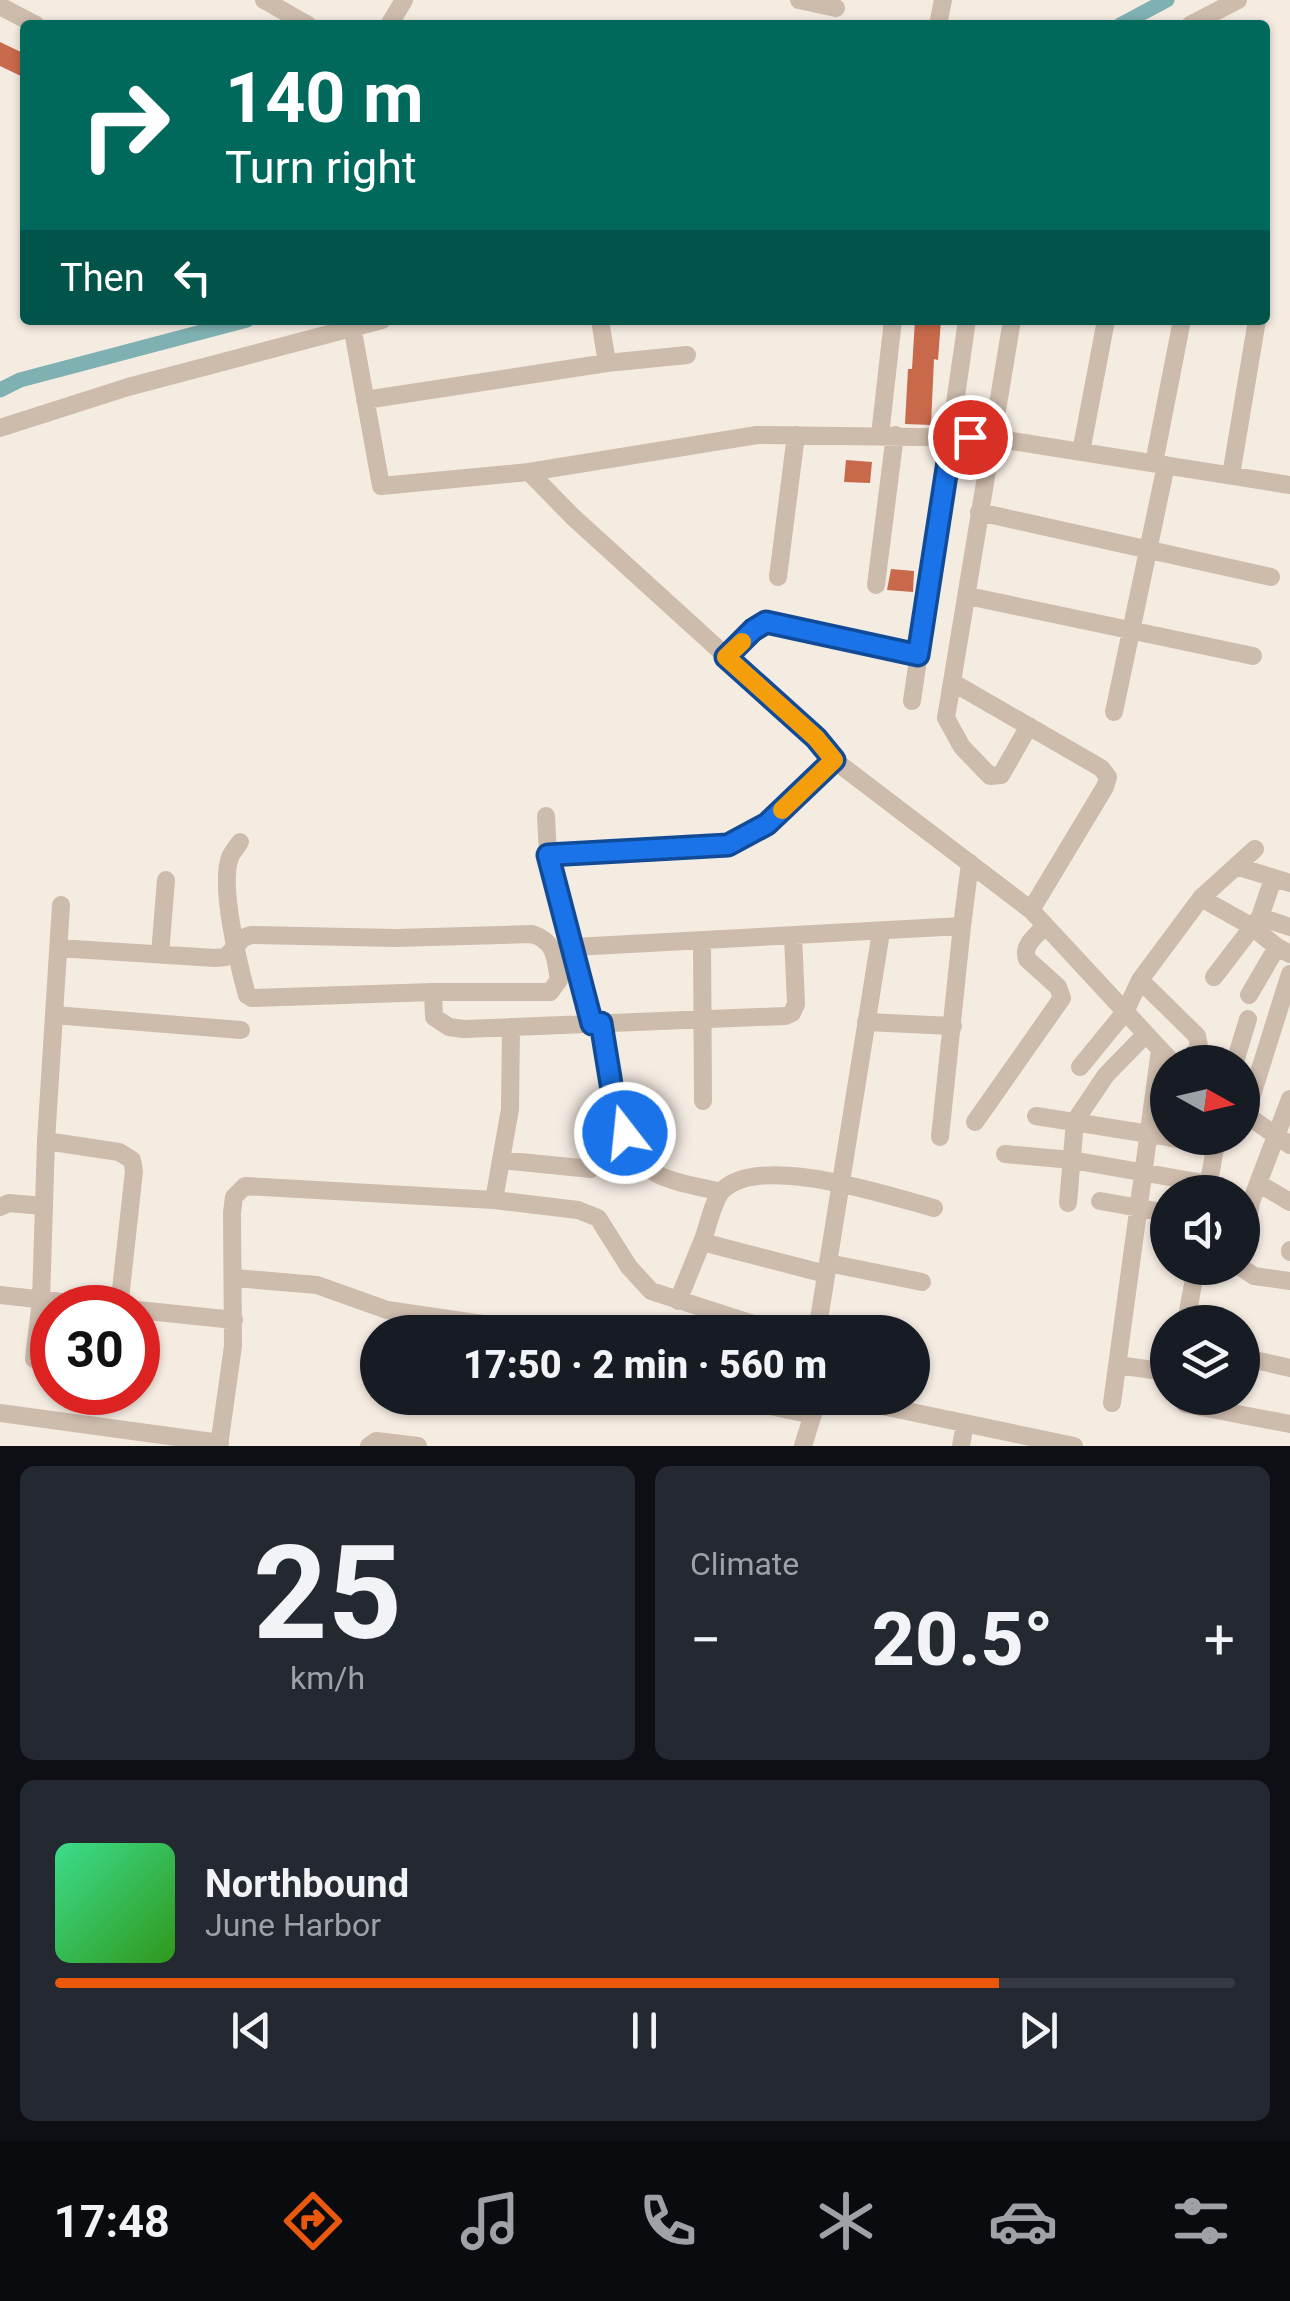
<!DOCTYPE html>
<html lang="en">
<head>
<meta charset="utf-8">
<style>
  :root { --surface:#171b24; --page:#242831; --text:#f1f3f6; --muted:#9ea1a6; --line:#363941; --accent:#ea580c }
  body { margin:0; font-family:Roboto,sans-serif; background:var(--page); color:var(--text); height:100vh; display:flex; flex-direction:column; font-size:38px; white-space:nowrap }
  * { box-sizing:border-box; margin:0 }
  p { font-size:32px; color:var(--muted) }
  .icon { flex:none; width:55px; height:55px; fill:none; stroke:currentColor; stroke-width:2; stroke-linecap:round; stroke-linejoin:round }
  .map { position:relative; height:1446px; overflow:hidden }
  .panel { display:flex; flex-direction:column; gap:20px; padding:20px; background:#0d0f14; flex:1 }
  .panel>* { flex:none }
  .top-card { position:absolute; left:20px; top:20px; width:1250px; height:305px; border-radius:10px; box-shadow:0 2px 8px #0004; background:#00695c; color:#fff; overflow:hidden }
  .needle { width:65px; rotate:98deg }
  .fabs { position:absolute; left:1150px; top:1045px; display:grid; gap:20px }
  .fabs a { display:grid; place-items:center; width:110px; height:110px; border-radius:50%; background:var(--surface); box-shadow:0 2px 8px #0004; font-size:50px }
  .speed { position:absolute; left:30px; top:1285px; display:flex; gap:20px; font-size:50px; font-weight:700; text-align:center }
  .speed>* { display:grid; place-content:center; width:130px; height:130px; border-radius:50%; background:var(--surface); box-shadow:0 2px 8px #0004; line-height:1 }
  .speed .limit { border:15px solid #d22; background:#fff; color:#111 }
  .pin { position:absolute; display:grid; place-items:center; width:85px; height:85px; color:#fff; margin:-42px; border:5px solid #fff; border-radius:50%; box-shadow:0 2px 10px #0007 }
  .me { position:absolute; width:110px; margin:-55px; rotate:344deg; stroke-linejoin:round; filter:drop-shadow(0 0 8px #0008) }
  .turn { display:flex; align-items:center; gap:35px; height:210px; padding:0 40px; font-size:45px }
  .turn .icon { width:130px; height:130px; stroke-width:2.5 }
  .turn b { display:block; font-size:70px; line-height:85px }
  .then { display:flex; align-items:center; height:95px; padding:0 40px; background:#0003; gap:20px; font-size:38px }
  .big { font-size:75px; font-weight:800; line-height:1.1 }
  .panel .widget { flex:1; display:flex; flex-direction:column; justify-content:center; gap:15px; min-width:0; padding:0 35px; border-radius:15px; background:var(--page) }
  .panel .dial { align-items:center; gap:0 }
  .dial b { font-size:130px; line-height:1 }
  .song { display:flex; align-items:center; gap:30px }
  .cover { width:120px; height:120px; border-radius:15px; background:linear-gradient(135deg,hsl(150 70% 55%),hsl(110 70% 35%)) }
  .played { height:10px; border-radius:5px; background:linear-gradient(90deg,var(--accent) 80%,var(--line) 80%) }
  .keys { display:flex; justify-content:space-around; direction:ltr }
  .heat { display:flex; justify-content:space-between; align-items:center; font-size:55px; direction:ltr }
  .panel .tiles { flex:1; display:grid; gap:20px; grid-template-columns:1fr 1fr }
  .widget:last-child { grid-column:span 2 }
  .trip { position:absolute; left:360px; top:1315px; width:570px; height:100px; border-radius:50px; background:var(--surface); box-shadow:0 2px 8px #0004; font-weight:800; line-height:100px; text-align:center }
  .menu { display:flex; height:160px; justify-content:space-around; align-items:center; background:#090b0e; color:var(--muted) }
  .menu .icon { width:70px; height:70px }
  .menu .active { color:var(--accent) }
  .menu b { font-size:45px; color:var(--text) }
  .map>svg:first-child { display:block }
  .lines { fill:none; stroke-linecap:round; stroke-linejoin:round }
  .canal { stroke:#7fb0b2; stroke-width:15 }
  .building { fill:#c8694b }
  .street { stroke:#cdbbac; stroke-width:18 }
  .route-casing { stroke:#114b97; stroke-width:25 }
  .route { stroke:#1a73e8; stroke-width:18 }
  .slow { stroke:#f59e0b; stroke-width:18 }
</style>
</head>
<body>
<div class="map">
<svg width="1290" height="1446" viewBox="0 0 1290 1446">
  <rect width="100%" height="100%" fill="#f4ebe1"/>
  <g class="lines">
    <path class="canal" d="M1120,25l47,-25
      M0,390l20,-10 227,-60"/>
  </g>
  <path class="building" d="M0,42l25,12v24l-25,-12z
    M915,320h26l-3,40 -4,-1 -3,66 -26,-1 3,-55h4z
    M846,460l26,2 -2,21 -26,-1z
    M891,569l23,2 -1,21 -26,-2z"/>
  <g class="lines">
    <path class="street" d="M264,0l44,25
      M799,0l37,8
      M0,6l36,19
      M389,25l15,-25
      M938,25l5,-25
      M1190,25l48,-25
      M351,320l30,166 148,-14 228,-37 236,3 297,47
      M600,320l7,43
      M1012,320l-66,398 16,29 28,29 11,-1 28,-49
      M365,400l242,-37 80,-8
      M0,428l128,-41 254,-67
      M880,435l13,-115
      M1081,452l25,-132
      M1154,463l28,-143
      M529,472l44,45 243,221 18,22 197,150 141,152
      M1231,475l26,-155
      M979,512l292,65
      M778,577l18,-142
      M876,585l19,-150
      M968,596l285,60
      M726,657l27,-28 12,-6 154,32
      M952,682l149,86 7,9 -3,10 -74,123
      M912,701l55,-381
      M1114,712l52,-247
      M546,816l2,39 44,169
      M240,842c0,1 -9,12 -9,13 -13,27 8,111 16,140l5,3 181,-6 1,25 15,10 15,2 321,-13 7,-3 4,-9 -3,-68
      M548,855l180,-10 39,-21 67,-64
      M1236,866l54,17
      M1201,898l50,28 26,21 13,7
      M1260,917l30,10
      M702,940l1,161
      M574,947l388,-21 8,-63
      M58,948l157,10 11,-1 17,-19 8,-3 145,3 136,-4c24,8 23,23 27,46l-9,12h-117
      M160,954l6,-74
      M1214,977l46,-60 13,-38
      M1140,980l57,56 2,10 -11,16
      M1249,995l28,-48
      M54,1015l187,15
      M866,1022l87,4
      M601,1023c7,43 14,131 58,152 18,9 43,12 62,17
      M1235,1062l13,-43
      M1080,1067l45,-55 15,-32 61,-82 54,-49
      M1242,1112l48,33
      M1246,1114l44,-140
      M1036,1116l132,21
      M975,1122l87,-124 -4,-11 -31,-28c-5,-14 9,-23 18,-33
      M940,1137l22,-211
      M1171,1138l44,6
      M46,1141l73,11 13,8 2,11 -15,137
      M1005,1154l67,6 137,24
      M501,1160l90,9
      M1258,1183l32,19
      M1207,1192l10,-54
      M494,1200l16,-91 1,-82
      M1100,1201l68,12
      M1068,1203l7,-82 31,-46 39,-40
      M0,1207l9,-4 34,3
      M1290,1250v2
      M1242,1251l9,-49 39,-103
      M828,1263l94,19
      M1242,1268l12,8 36,5
      M826,1274l-124,-32c6,-14 10,-40 20,-51 36,-39 167,5 212,17
      M235,1278l82,7 70,25 137,20
      M0,1295l117,13
      M678,1301l24,-59
      M138,1310l96,10
      M1186,1322l10,-54
      M817,1332l64,-400
      M1242,1357l48,11
      M34,1359l7,-59 5,-159 15,-236
      M1118,1365l42,6 8,-10
      M732,1398l81,17
      M844,1398l230,48
      M1112,1403l48,-353
      M1185,1404l105,20
      M0,1413l220,30
      M219,1446l14,-100 -1,-133 2,-16 11,-11 249,14 84,10 20,8 31,49 22,24 127,41
      M369,1446l7,-5 42,5
      M803,1446l15,-48
      M961,1446l4,-23"/>
  </g>
  <g class="lines">
    <defs>
      <path id="route" d="M625,1133l-14,-49 -10,-61 -9,1 -44,-169 180,-10 39,-21 67,-64 -18,-22 -90,-81 27,-27 13,-8 152,33 34,-219 18,1"/>
    </defs>
    <use href="#route" class="route-casing"/>
    <use href="#route" class="route"/>
    <path class="slow" d="M742,642l-16,15 90,81 18,22 -52,50"/>
  </g>
</svg>
<div class="fabs">
<a><svg class="needle" viewBox="-14 -14 28 28"><path d="M0-13l5 13h-10z" fill="#e53935"/><path d="M0 13l5-13h-10z" fill="#9ea1a6"/></svg></a>
<a><svg class="icon" aria-label="sound" viewBox="0 0 24 24"><path d="M4 9h4l5-4v14l-5-4H4zM17 9q2 3 0 6"/></svg></a>
<a><svg class="icon" aria-label="layers" viewBox="0 0 24 24"><path d="M12 4l9 5-9 5-9-5zM3 14l9 5 9-5"/></svg></a>
</div>
<div class="speed"><div class="limit">30</div></div>
<div class="pin" style="left:970px;top:437px;background:#d93025"><svg class="icon" aria-label="arrive" viewBox="0 0 24 24"><path d="M6 21V4h12l-3 4 3 4H6"/></svg></div>
<svg class="me" style="left:625px;top:1133px" viewBox="-20 -20 40 40"><circle r="17" fill="#1a73e8" stroke="#fff" stroke-width="3"/><path d="M0-11L8 9 0 5-8 9z" fill="#fff"/></svg>
<div class="trip">17:50 · 2 min · 560 m</div>
<div class="top-card">
<div class="turn"><svg class="icon" aria-label="right" viewBox="0 0 24 24"><path d="M7 20v-9h11M14 6l5 5-5 5"/></svg><div><b>140 m</b>Turn right</div></div>
<div class="then">Then<svg class="icon" aria-label="left" viewBox="0 0 24 24"><path d="M17 20v-9H6M10 6l-5 5 5 5"/></svg></div>
</div>
</div>
<section class="panel">
<div class="tiles">
<div class="widget dial"><b>25</b><p>km/h</p></div>
<div class="widget"><p>Climate</p>
<div class="heat"><a>−</a><b class="big">20.5°</b><a>+</a></div>
</div>
<div class="widget">
<div class="song"><i class="cover"></i><div><b>Northbound</b><p>June Harbor</p></div></div>
<div class="played"></div>
<div class="keys"><svg class="icon" aria-label="previous" viewBox="0 0 24 24"><path d="M18 5L8 12l10 7zM5 5v14"/></svg><svg class="icon" aria-label="pause" viewBox="0 0 24 24"><path d="M8 5v14M16 5v14"/></svg><svg class="icon" aria-label="next" viewBox="0 0 24 24"><path d="M6 5l10 7-10 7zM19 5v14"/></svg></div>
</div>
</div>
</section>
<nav class="menu">
<b>17:48</b>
<svg class="icon active" aria-label="directions" viewBox="0 0 24 24"><path d="M12 3l9 9-9 9-9-9zM9 14v-3h6M13 9l2 2-2 2"/></svg>
<svg class="icon" aria-label="music" viewBox="0 0 24 24"><path d="M9 18V5l10-2v13"/><circle cx="6" cy="18" r="3"/><circle cx="16" cy="16" r="3"/></svg>
<svg class="icon" aria-label="phone" viewBox="0 0 24 24"><path d="M5 4h4l2 5-3 2q2 4 5 5l2-3 5 2v4C11 20 4 13 5 4z"/></svg>
<svg class="icon" aria-label="climate" viewBox="0 0 24 24"><path d="M12 3v18M4 7l16 10M4 17L20 7"/></svg>
<svg class="icon" aria-label="car" viewBox="0 0 24 24"><path d="M5 17H2v-5l4-1 3-4h7l3 4 3 1v5h-3M9 17h6M6 11h13"/><circle cx="7" cy="17" r="2"/><circle cx="17" cy="17" r="2"/></svg>
<svg class="icon" aria-label="filters" viewBox="0 0 24 24"><path d="M4 7h16M4 17h16"/><circle cx="9" cy="7" r="2"/><circle cx="15" cy="17" r="2"/></svg>
</nav>
</body>
</html>
